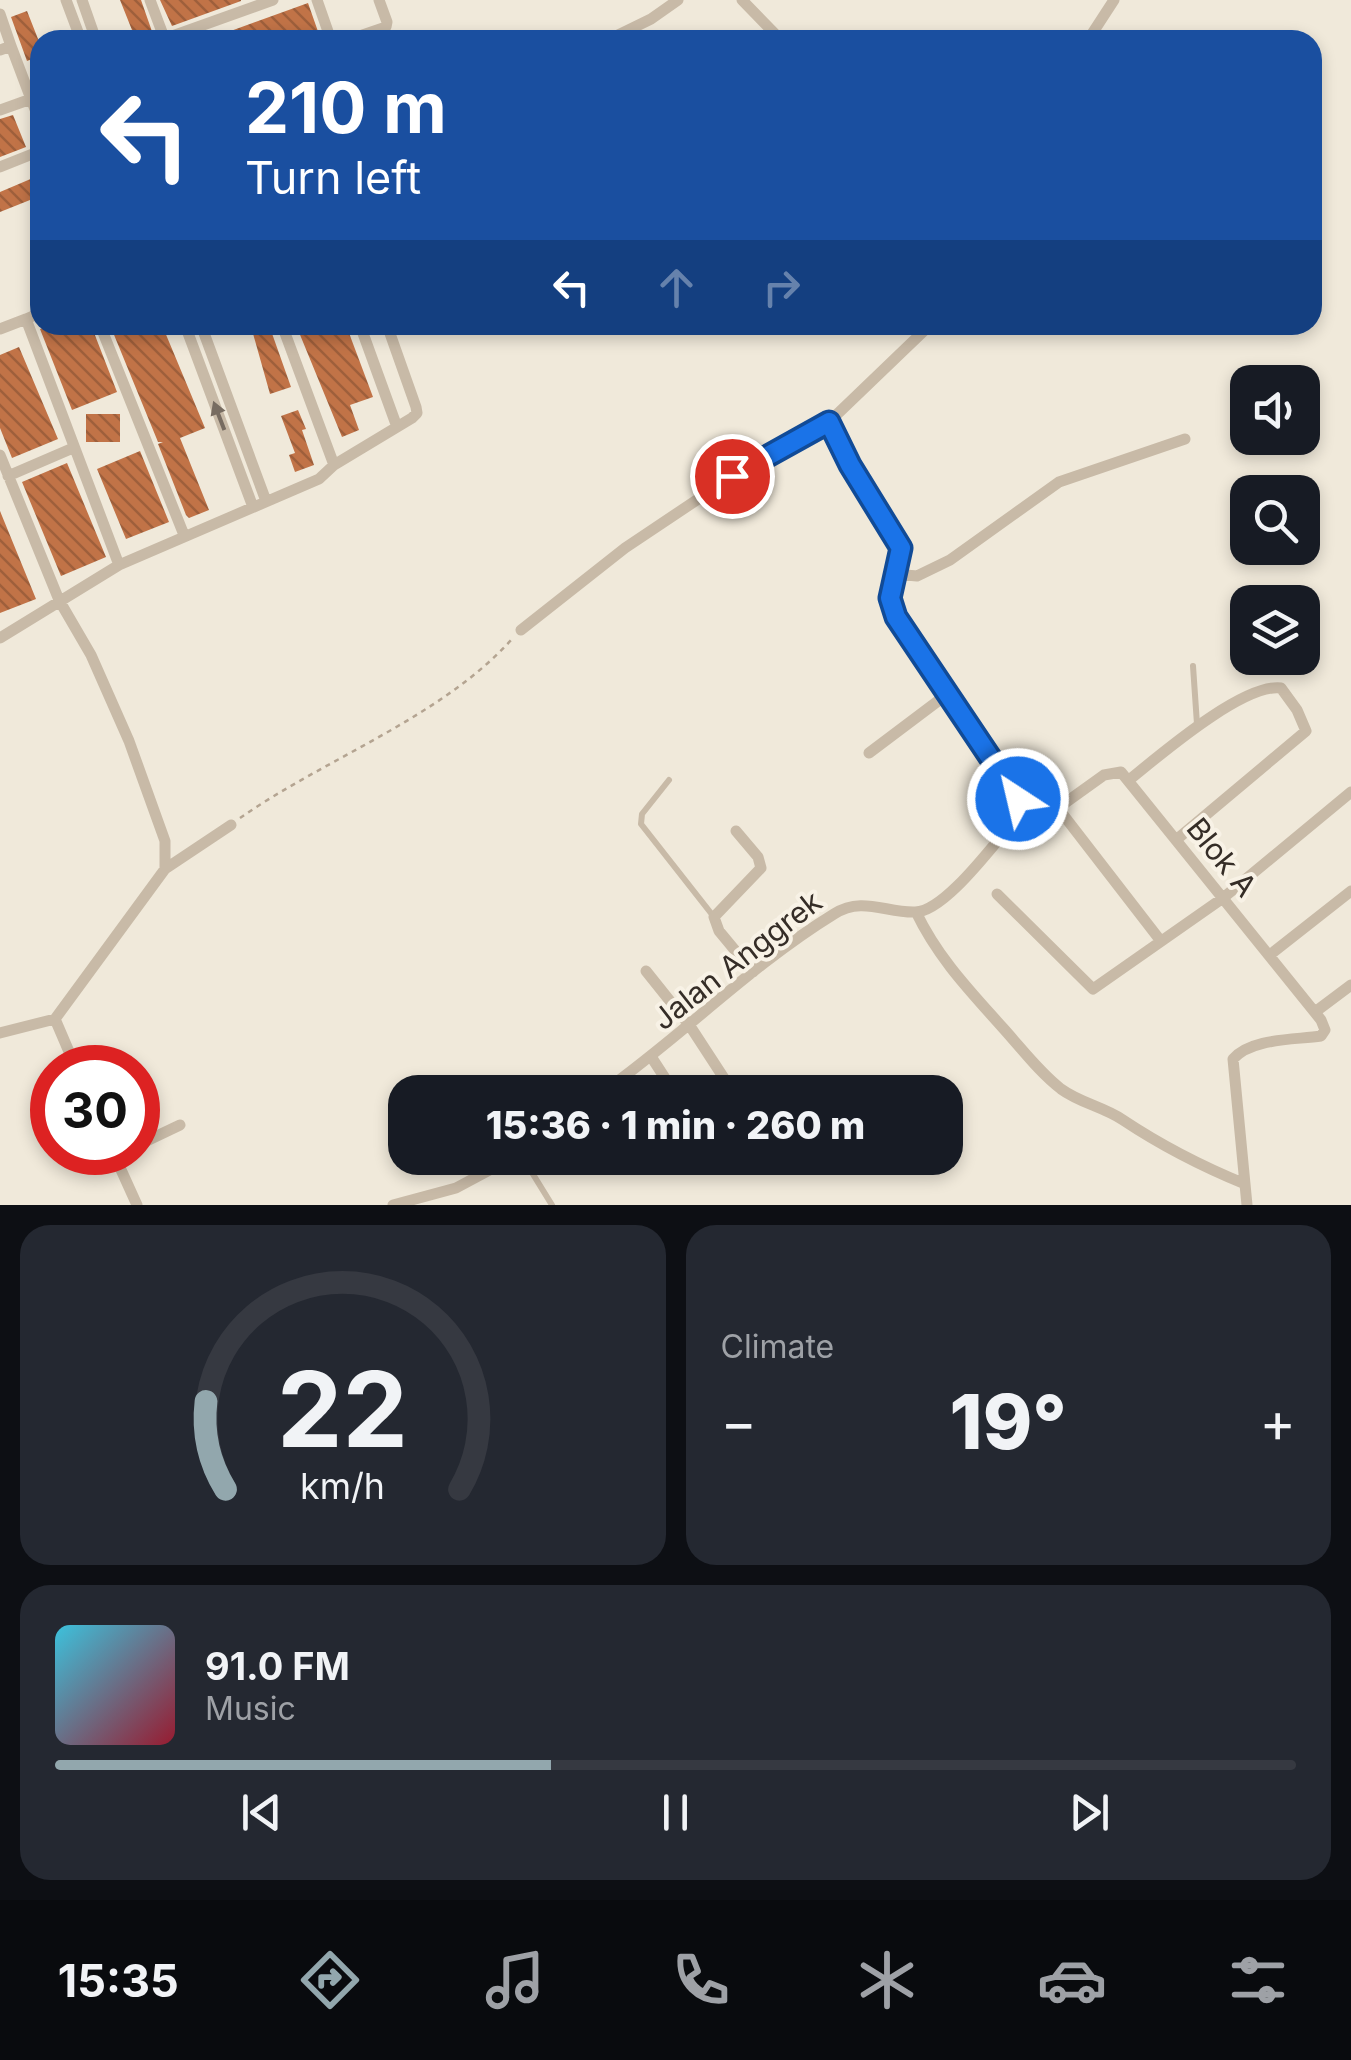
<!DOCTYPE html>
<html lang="en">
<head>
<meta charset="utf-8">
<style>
  :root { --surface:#171b24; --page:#242831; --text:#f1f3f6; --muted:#9ea1a6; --line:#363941; --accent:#92a7ad }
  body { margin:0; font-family:Inter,sans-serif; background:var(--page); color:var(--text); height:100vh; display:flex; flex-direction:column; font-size:38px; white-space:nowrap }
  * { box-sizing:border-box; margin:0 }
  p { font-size:32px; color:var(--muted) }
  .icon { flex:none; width:55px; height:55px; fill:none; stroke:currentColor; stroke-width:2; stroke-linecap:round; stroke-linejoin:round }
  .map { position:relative; height:1205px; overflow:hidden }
  .side { display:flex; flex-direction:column; gap:20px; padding:20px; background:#0d0f14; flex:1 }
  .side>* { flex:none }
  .top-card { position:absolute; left:30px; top:30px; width:1292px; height:305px; border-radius:30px; box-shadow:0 5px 15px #0003; background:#1a4fa0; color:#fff; overflow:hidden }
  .buttons { position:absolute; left:1230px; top:365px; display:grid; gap:20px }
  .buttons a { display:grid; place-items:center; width:90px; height:90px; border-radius:20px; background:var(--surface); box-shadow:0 5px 15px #0003; font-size:50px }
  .speed { position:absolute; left:30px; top:1045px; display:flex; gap:20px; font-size:50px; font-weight:700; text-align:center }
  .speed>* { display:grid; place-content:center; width:130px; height:130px; border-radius:50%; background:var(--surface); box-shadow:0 5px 15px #0003; line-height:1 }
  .speed .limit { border:15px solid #d22; background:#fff; color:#111 }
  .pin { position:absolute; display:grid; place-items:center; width:85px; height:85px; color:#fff; margin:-42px; border:5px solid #fff; border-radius:50%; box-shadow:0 2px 10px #0007 }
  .me { position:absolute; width:110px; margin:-55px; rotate:325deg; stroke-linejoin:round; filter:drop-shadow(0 0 8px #0008) }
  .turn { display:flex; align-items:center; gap:35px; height:210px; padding:0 50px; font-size:45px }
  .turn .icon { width:130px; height:130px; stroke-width:2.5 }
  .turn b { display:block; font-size:70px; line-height:85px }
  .lanes { display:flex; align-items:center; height:95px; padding:0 50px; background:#0003; justify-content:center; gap:50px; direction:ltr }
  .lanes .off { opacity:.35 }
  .big { font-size:75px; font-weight:800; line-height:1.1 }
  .side .widget { flex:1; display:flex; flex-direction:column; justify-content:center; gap:15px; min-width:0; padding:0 35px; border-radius:30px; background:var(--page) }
  .side .dial { align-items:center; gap:0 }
  .dial svg { height:260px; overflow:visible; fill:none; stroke:var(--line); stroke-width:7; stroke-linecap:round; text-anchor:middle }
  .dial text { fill:var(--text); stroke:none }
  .song { display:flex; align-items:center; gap:30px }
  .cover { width:120px; height:120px; border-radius:15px; background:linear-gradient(135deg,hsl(190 70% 55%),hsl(350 70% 35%)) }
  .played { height:10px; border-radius:5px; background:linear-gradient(90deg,var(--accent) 40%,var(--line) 40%) }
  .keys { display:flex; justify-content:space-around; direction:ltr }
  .heat { display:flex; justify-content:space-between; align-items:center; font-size:55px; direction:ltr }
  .side .tiles { flex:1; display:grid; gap:20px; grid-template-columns:1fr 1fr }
  .widget:last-child { grid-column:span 2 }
  .trip { position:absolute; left:388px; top:1075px; width:575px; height:100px; border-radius:30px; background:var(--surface); box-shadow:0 5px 15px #0003; font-weight:800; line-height:100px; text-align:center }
  .dock { display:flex; height:160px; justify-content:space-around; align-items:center; background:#090b0e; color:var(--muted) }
  .dock .icon { width:70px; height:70px }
  .dock .selected { color:var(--accent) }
  .dock b { font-size:45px; color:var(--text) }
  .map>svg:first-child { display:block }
  .building { fill:url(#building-back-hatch) }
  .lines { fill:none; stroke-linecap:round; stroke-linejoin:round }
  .path { stroke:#b4a491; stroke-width:2.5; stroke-dasharray:5 5; stroke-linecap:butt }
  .service { stroke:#c8baa7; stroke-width:6 }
  .minor { stroke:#c8baa7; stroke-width:11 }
  .oneway { fill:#776c61 }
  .route-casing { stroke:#114b97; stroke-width:25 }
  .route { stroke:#1a73e8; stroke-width:18 }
  .labels { text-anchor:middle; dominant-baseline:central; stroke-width:8; stroke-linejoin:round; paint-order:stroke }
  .street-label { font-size:30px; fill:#352d27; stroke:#f8f2e6 }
</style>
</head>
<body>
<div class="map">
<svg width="1351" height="1205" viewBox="0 0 1351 1205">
  <defs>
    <pattern id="building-back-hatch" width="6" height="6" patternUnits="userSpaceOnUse" patternTransform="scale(2.5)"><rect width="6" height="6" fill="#c17347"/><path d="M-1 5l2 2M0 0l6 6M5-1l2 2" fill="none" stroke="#9e5f3b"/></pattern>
  </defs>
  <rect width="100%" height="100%" fill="#f0e9da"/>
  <path class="building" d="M120,0h21l14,40h-19z
    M160,0h81v1l-69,25z
    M308,3l13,37h-35l-3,-6 -16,6h-61z
    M27,11l13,33v12l-13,5 -16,-44z
    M13,115l13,32 -26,10v-38z
    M40,175v21l-40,16v-20z
    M50,325h41l26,67 -45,18 -32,-81z
    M110,325h52l43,103 -25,10 29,72 -20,8 -3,-3 -28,-71 5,-2h-5z
    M266,325h3l22,62 -21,7 -18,-64z
    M296,325h20l2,6 28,-6 27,72 -23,8 9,25 -17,7z
    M19,347l39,92 -46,19 -12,-30v-73z
    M298,410l8,19 -4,1 12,35 -19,7 -6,-17 6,-2 -14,-37z
    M86,414h34v28h-34z
    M140,451l29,71 -43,17 -29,-70z
    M67,463l39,94 -45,19 -39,-94z
    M0,511l36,88 -36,14z"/>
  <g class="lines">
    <path class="path" d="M240,818c86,-60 202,-101 272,-179"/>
    <path class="service" d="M1193,666l4,58
      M669,780l-27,34 -1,10 73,93
      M523,1158l29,47"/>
    <path class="minor" d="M66,0l15,40
      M82,0l14,40
      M150,0l15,40
      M317,0l14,40
      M742,0l39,40
      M0,14l11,32
      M164,39l109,-39
      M348,40l38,-13 1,-5 -8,-22
      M608,40l43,-21 27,-19
      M1088,40l26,-40
      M0,50l11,-4 20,53
      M0,110l31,-11 9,23
      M0,167l40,-16
      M40,313l-14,6 93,246
      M100,325l84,210
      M185,325l68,182
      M201,325l65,176
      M282,325l52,140
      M360,325l37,102
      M0,329l26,-10
      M0,455l59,145 32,55 38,86 36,100v28
      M8,476l65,-28
      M895,574l22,2 33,-16 109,-78 126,-43
      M521,630l104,-82 130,-87 74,-39 101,-97
      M0,638l119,-73 200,-86 15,-14 78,-47 5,-5 -1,-6 -29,-82
      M869,753l77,-58
      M1129,780c30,-24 114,-97 152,-92l16,22 9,21 -130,109
      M1019,799l19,-5 20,14 102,132
      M1058,808l46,-33 17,-3 200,248 4,10 -4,6c-27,4 -70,2 -88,23l14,146
      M736,831l22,26 3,11 -47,49 5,14 34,41
      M997,894l96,95 130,-91 128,-106
      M916,912c22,46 54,79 87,116 19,21 36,44 58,61 19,14 43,18 62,31 39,26 78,46 122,64
      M1271,954l80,-63
      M646,971l44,55 43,66
      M1315,1012l36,-27
      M55,1019l21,49
      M0,1033l55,-14 110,-150 66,-44
      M652,1058l22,34
      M603,1092c79,-56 148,-127 231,-178 28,-18 52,-1 81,-2 30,0 80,-70 100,-92l4,-21 -124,-182c-10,-24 5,-44 6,-69l-60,-97 -12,-29
      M138,1145l42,-20
      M113,1152l24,53
      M393,1205l63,-17 56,-30"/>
  </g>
  <defs><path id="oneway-solid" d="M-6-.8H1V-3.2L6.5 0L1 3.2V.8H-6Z" transform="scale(2.5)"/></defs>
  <use class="oneway" href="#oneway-solid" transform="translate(219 416) rotate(-111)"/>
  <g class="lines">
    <defs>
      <path id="route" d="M732,476l97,-54 21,43 51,83 -11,50 6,19 122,182"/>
    </defs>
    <use href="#route" class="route-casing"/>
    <use href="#route" class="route"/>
  </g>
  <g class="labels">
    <g class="street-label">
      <text transform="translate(1222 857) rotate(51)">Blok A</text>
      <text transform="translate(737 960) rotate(-38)">Jalan Anggrek</text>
    </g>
  </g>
</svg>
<div class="buttons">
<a><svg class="icon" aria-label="sound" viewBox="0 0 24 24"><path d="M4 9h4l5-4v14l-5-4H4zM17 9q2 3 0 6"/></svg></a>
<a><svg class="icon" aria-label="search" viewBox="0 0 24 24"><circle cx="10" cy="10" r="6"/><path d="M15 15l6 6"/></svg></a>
<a><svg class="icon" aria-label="layers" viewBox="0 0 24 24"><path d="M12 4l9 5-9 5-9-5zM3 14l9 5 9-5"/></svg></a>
</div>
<div class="speed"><div class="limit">30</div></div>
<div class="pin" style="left:732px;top:476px;background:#d93025"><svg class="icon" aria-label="arrive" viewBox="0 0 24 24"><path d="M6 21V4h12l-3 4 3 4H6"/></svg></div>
<svg class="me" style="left:1018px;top:799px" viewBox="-20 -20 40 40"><circle r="17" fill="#1a73e8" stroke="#fff" stroke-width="3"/><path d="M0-11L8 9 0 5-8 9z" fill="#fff"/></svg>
<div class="trip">15:36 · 1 min · 260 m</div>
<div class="top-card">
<div class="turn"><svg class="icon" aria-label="left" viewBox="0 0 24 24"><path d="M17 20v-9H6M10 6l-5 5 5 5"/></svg><div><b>210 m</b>Turn left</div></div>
<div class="lanes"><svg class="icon" aria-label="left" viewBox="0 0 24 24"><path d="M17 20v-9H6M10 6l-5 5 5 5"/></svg><svg class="icon off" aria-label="ahead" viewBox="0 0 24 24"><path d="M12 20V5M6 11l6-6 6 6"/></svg><svg class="icon off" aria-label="right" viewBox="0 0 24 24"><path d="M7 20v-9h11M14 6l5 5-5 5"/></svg></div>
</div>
</div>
<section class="side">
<div class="tiles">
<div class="widget dial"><svg viewBox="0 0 100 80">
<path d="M14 69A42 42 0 1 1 86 69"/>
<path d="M14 69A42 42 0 0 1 8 42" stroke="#92a7ad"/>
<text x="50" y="56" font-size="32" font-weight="700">22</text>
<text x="50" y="72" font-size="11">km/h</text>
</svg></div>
<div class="widget"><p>Climate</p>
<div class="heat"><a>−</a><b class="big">19°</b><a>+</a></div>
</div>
<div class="widget">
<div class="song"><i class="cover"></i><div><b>91.0 FM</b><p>Music</p></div></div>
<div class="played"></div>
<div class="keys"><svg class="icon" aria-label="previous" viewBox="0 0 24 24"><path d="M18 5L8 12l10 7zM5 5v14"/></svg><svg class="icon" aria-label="pause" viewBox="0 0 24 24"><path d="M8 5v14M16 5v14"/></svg><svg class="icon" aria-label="next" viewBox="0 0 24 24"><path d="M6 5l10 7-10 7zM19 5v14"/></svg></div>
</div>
</div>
</section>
<nav class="dock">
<b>15:35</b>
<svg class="icon selected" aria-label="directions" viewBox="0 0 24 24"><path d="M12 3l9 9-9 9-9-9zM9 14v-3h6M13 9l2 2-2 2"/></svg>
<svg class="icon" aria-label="music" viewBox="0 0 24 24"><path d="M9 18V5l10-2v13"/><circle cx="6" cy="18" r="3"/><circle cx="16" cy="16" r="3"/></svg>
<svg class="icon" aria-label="phone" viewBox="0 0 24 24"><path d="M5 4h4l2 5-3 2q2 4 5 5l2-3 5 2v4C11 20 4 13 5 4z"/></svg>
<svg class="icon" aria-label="climate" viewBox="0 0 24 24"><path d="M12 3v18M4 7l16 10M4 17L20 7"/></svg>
<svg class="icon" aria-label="car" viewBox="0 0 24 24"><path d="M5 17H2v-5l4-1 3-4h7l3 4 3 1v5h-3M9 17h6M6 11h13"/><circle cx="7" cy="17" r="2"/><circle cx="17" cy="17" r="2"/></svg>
<svg class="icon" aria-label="filters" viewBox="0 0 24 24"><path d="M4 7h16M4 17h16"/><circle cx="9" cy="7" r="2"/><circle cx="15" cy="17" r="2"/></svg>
</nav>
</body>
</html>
